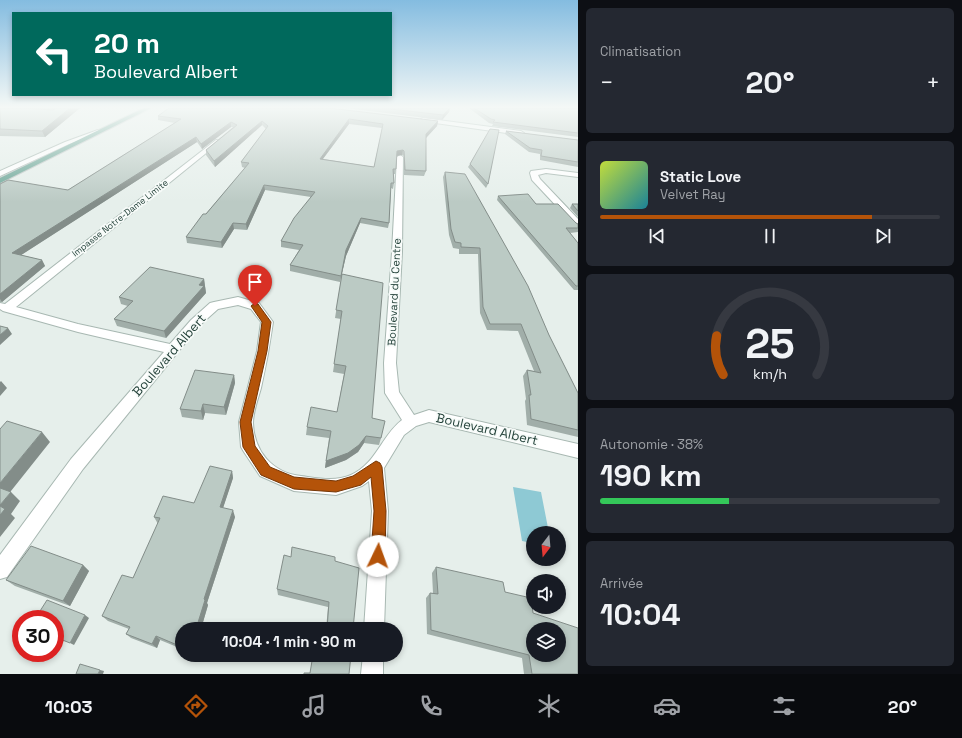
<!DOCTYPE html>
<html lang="fr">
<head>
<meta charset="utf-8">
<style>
  :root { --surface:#171b24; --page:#242831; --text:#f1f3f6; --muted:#9ea1a6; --line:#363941; --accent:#b45309 }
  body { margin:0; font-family:"Space Grotesk",sans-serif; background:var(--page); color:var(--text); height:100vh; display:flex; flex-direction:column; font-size:15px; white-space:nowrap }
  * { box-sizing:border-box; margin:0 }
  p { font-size:13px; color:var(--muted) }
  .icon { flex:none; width:22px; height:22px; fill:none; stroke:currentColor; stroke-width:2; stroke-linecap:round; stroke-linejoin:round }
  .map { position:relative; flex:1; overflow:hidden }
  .drawer { display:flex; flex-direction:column; gap:8px; padding:8px; background:#0d0f14; width:384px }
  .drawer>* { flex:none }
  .hud { position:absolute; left:12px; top:12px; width:380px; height:84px; border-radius:0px; box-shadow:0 2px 6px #0003; background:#00695c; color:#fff; overflow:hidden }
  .needle { width:26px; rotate:196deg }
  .fabs { position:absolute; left:526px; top:526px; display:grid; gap:8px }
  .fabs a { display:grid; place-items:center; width:40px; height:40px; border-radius:50%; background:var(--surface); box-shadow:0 2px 6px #0003; font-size:20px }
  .speed { position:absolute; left:12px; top:610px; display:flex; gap:8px; font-size:20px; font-weight:700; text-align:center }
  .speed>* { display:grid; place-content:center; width:52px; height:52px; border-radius:50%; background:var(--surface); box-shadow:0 2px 6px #0003; line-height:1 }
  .speed .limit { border:6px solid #d22; background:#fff; color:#111 }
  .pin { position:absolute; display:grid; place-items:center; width:34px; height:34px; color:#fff; margin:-41px -17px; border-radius:50% 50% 50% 0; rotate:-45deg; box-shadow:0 0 4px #0007 }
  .pin .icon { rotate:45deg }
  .me { position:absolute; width:44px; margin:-22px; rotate:3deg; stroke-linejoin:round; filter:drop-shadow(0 0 3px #0008) }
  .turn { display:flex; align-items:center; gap:14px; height:84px; padding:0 16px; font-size:18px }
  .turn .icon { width:52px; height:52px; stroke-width:2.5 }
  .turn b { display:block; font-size:28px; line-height:34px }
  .big { font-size:30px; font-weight:600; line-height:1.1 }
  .drawer .widget { flex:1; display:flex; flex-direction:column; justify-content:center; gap:6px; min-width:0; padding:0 14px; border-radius:6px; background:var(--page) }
  .drawer .dial { align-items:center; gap:0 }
  .dial svg { height:104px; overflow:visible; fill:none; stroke:var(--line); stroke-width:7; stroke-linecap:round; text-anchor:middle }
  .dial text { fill:var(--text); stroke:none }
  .song { display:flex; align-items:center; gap:12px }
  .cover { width:48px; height:48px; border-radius:6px; background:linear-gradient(135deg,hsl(70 70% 55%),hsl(190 70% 35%)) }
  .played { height:4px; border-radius:2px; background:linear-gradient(90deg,var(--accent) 80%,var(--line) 80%) }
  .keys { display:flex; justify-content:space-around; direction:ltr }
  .heat { display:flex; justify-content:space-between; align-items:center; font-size:22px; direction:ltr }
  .charge { height:6px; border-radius:3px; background:linear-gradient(90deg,#34c759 38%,var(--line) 0) }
  .trip { position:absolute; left:175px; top:622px; width:228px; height:40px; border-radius:20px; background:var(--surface); box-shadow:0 2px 6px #0003; font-weight:600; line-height:40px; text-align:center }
  .tab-bar { display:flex; height:64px; justify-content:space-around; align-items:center; background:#090b0e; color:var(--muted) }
  .tab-bar .icon { width:28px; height:28px }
  .tab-bar .current { color:var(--accent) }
  .tab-bar b { font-size:18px; color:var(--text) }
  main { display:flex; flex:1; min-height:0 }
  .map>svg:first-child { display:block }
  .water { fill:#8ec9d4 }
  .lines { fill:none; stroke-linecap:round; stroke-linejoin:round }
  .minor-casing { stroke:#a8b8b2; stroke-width:2 }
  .major-casing { stroke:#c2cac8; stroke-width:2 }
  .minor { fill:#fff; fill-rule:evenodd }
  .major { fill:#6aa596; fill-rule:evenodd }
  .wall { fill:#a1aea9; fill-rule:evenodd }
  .shaded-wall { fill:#838d89 }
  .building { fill:#bbcac4; stroke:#838d89; fill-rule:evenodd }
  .route { fill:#b45309; stroke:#753606 }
  .labels { text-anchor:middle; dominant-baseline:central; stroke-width:3.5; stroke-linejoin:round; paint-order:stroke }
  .far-street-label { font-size:9px; fill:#24423a; stroke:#f7fbf9 }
  .street-label { font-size:11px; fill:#24423a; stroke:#f7fbf9 }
  .near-street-label { font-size:13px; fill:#24423a; stroke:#f7fbf9 }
</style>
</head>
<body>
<main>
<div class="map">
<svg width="578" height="674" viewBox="0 0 578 674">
  <rect width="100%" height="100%" fill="#e6efeb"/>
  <path class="water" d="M513,487l28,5 8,41h-16v14l-6,-5 -5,-1z"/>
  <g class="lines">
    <defs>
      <path id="minor" d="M423,118l98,13 3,2 -3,2 -100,-14v-2z
        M98,130l5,1 -34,13 -69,32v-5l65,-29z
        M216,140l5,1 -205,166 62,17 92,20 21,-24 19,-17 4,-1 24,-5 21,6 14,19c-3,22 -7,44 -12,66 -3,11 -8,24 -8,35 1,28 19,50 48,53 16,2 34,6 50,-1 26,-12 30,-39 51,-55l-17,-27 -1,-30 8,-111 5,-95 3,-2 3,2 -1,95 -6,111 3,29 15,23 15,-5 149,34v14l-149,-36 -13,4 -12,9 -20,33 4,43 -4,118h-20l8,-118 -3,-30 -7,5 -26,9 -42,-4 -34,-15 -16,-24 -3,-5 -2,-25 18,-71 4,-29 -10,-13 -13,-4 -20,4 -19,17 -116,143 -76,108 -7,2v-24l71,-96 93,-107 -86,-20 -75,-21 -3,-2v-6l5,1z
        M546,169l32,4v4l-32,-4 -8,2 2,4 38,40v8l-3,-1 -43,-46 -2,-7 1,-2z
        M363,655h20v19h-22z"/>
      <path id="major" d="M144,108h7l-151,75v-5z"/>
    </defs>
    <use href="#minor" class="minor-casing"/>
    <use href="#major" class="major-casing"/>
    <use href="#minor" class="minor"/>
    <use href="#major" class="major"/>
  </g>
  <path class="wall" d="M0,108l32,1v-1h48l-35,29 -45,-1zM34,109l20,1h-1z
    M346,108h104l-1,4 -7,8z
    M469,108h109v29l-86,-11 1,-2 -4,-1z
    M158,116l280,5 -1,5 -11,12v33l-2,5 -20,-1v-19l-2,-1 -6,1v13l-1,5h-1v9l-1,6 -2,-1 -2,35 -1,5 -28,-5 -14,33 -6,26 -50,-11v-6l9,-15 -18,-3v-6l30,-44 -46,-7 -18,40 -13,-1 -12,19 -35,-5 -1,-6 59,-69 -3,-1 -1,-5 25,-33 -4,-4 -47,42 -9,-12v-5l27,-23h-2l-29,22 -5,-7 -176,113 21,5 3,6 -43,36h-2v-118l68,6 107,-67 -17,-3zM349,124l33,4 -8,39 -51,-8z
    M506,131l72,9v27l-38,-7v-6l-11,-2 -24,-18z
    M470,164l18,20 -2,4 -18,-21z
    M445,172l104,163 29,58v44l-51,-12 -2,-24 1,-2 -3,-23 4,-6 7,1 -16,-40 -31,-1 -7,-17 -2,-59h-19v-5l-6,-1 -4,-13 -6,-58z
    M498,196l38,8 42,20v8l-8,1 8,10v47h-4l-77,-90z
    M572,204h6v13l-8,-9z
    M342,274l30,144 9,20 -2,7 -15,-2 -6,9 -12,8 -21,8 4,-30 -23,-3 1,-8 30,-15 7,-38 -11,-2 8,-53 -6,-1z
    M204,279l2,14 -40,45 -49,-12 -3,-7 14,-13 -7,-2 -2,-7z
    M234,375l1,8 -9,32 -21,-2 -2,7 -21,-3 -2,-8z
    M232,471l1,7 -10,30 12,9 -28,86 1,2 -7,24h-19v20l-22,-9 -3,8 -26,-10 -5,-4 3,-5 -21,-8 -6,-5 31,-38 25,-54 -4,-7 40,-14z
    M291,557l44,4 18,68h-27l2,-22 -50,-12 -1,-6z
    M83,565l6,6 -19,35 -55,-20 -9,-6z
    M436,567l69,25 28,21 45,61h-54l-2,-16 -95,-24 -1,-36 4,-5h3l-1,-20z"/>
  <path class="shaded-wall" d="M70,108h10l-35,29 -3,-6z
    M450,108l-1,4 -7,8 1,-5z
    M349,119v5l-30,40 1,-5z
    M262,121v4l-47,42 -1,-6z
    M438,121l-1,5 -12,13 1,-5z
    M231,122v5l-29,22 -1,-5z
    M196,137l1,5 -182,117 -3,-6z
    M403,150l-1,5 -6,1 1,-5z
    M264,185l1,5 -18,40 -1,-6z
    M361,218l-1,5 -14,33 -6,26 1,-6 5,-26z
    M233,223l1,6 -12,19 -1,-6z
    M42,260l3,6 -43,36 -2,-3v-5z
    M204,279l2,14 -40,45 -2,-7z
    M8,328l4,6 -12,11v-10z
    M234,375l1,8 -9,32 -2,-8z
    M1,381l6,7 -7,8v-14z
    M203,404l2,9 -2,7 -2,-9z
    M42,432l8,10 -43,54 -7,-6v-7z
    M366,436l-2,7 -6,9 -12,8 -21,8 1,-7z
    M232,471l1,7 -12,36 -1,-7z
    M11,492l9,9 -9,13 4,4 -15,19v-32z
    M233,510l2,7 -28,86 1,2 -7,24h-5l8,-30z
    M83,565l6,6 -19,35 -7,-5z
    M85,615l4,3 -15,27 -4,-2z
    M156,636l4,4 -3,8 -5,-4z
    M100,670l4,1 -1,3h-5z"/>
  <path class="building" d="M0,108h24l29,2 3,-2h14l-28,23 -42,-2z
    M169,108h160l109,13 -12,13v37l-21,-1 -1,-19 -1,-1 -6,1 -1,18h-3l1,14h-3l-2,40 -28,-5 -15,32 -5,26 -51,-11 13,-20 -22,-4 13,-23 21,-26 -51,-7 -18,39 -13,-1 -12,19 -35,-5 17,-23h3l43,-51 -8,-1 27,-36 -6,-5 -48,40 -8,-11 31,-25 -6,-3 -30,22 -5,-7 -184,116 30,7 -42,34v-110l8,-4 60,10 113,-71 -23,-3zM349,119l34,5 -9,43 -54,-8z
    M382,108h68l-7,7z
    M474,108h104v25l-85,-11 2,-2 -4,-1z
    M490,129l9,1 -11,54 -18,-20z
    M506,131l72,9v22l-37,-6 1,-6 -12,-2z
    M445,172l20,2 63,112 21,49 29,58v37l-47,-11 -2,-24h2l-4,-25 14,3 -20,-49h-31l-7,-17 -3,-59 -19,-1v-4l-6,-1 -4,-13z
    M528,194l8,10h22l18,19 2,1v4h-12l12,15v43h-2l-78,-90z
    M572,204h6v7z
    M150,267l54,12 -5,6 5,1 -40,45 -50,-12 19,-18 -14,-4z
    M342,274l41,9 -11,135 13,3 -4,17 -15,-2 -7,9 -11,8 -22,8 5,-30 -24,-4 4,-20 26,5 9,-46 -12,-2 8,-53 -6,-1z
    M0,326l8,2 -8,7z
    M195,370l39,5 -10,32 -21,-3 -2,7 -21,-2z
    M7,421l35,11 -42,51v-54z
    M210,466l22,5 -12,36 13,3 -29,89 1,1 -9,29h-14v18l-26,-11 -4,8 -26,-10 4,-7 -28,-11 20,-41 11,3 27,-60 -6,-1 9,-21 31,7z
    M0,488l11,4 -11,13z
    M0,506l5,3 -5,6z
    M31,546l52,19 -20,36 -57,-21z
    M292,547l43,10v4l24,7 -6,61h-26l2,-27 -52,-13 7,-34 7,2z
    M436,567l67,15 2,10 26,6 2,15 45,15v46h-46l-3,-19 -98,-25 -1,-37 8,1zM533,629h26v26h-26z
    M47,600l38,15 -15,28 -15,-6v-18h-20z
    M313,655h38l-2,19h-45v-1h6z
    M80,664l20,6 -2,4h-22z"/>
  <linearGradient id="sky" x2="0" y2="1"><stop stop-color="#84bce0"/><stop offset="0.53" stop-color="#f4f8f6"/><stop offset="1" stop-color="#f4f8f6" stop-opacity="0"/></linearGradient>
  <rect width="578" height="202" fill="url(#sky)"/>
  <path class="route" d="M255,303l3,1 13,18 -4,29 -16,71 4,24 15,21 24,10 42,4 17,-5 23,-15 4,2 2,4 4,44 -1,45 -2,4 -5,2 -5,-2 -2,-4 3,-45 -3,-34 -10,8 -25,7 -42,-3 -33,-14 -18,-28 -3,-25 18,-71 4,-29 -11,-16z"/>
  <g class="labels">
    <g class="far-street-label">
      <text transform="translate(120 218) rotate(-38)">Impasse Notre-Dame Limite</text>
    </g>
    <g class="street-label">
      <text transform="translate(394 292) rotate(-87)">Boulevard du Centre</text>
    </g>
    <g class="near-street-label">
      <text transform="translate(169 355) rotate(-49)">Boulevard Albert</text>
      <text transform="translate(487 429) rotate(13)">Boulevard Albert</text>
    </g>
  </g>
</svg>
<div class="fabs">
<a><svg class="needle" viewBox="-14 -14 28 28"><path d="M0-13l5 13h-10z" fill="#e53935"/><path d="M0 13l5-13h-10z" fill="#9ea1a6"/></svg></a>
<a><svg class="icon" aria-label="sound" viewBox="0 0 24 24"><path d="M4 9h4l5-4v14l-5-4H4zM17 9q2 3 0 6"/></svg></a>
<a><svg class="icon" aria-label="layers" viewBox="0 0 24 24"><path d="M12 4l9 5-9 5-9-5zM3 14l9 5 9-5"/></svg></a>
</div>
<div class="speed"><div class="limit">30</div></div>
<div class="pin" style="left:255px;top:306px;background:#d93025"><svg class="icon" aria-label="arrive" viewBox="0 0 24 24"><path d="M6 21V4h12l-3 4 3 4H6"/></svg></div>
<svg class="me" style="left:378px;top:556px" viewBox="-20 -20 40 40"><circle r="19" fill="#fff"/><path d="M0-13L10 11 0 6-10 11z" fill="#b45309"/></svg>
<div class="trip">10:04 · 1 min · 90 m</div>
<div class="hud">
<div class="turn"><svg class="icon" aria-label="left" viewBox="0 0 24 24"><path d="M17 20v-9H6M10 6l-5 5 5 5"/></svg><div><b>20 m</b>Boulevard Albert</div></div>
</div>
</div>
<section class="drawer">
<div class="widget"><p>Climatisation</p>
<div class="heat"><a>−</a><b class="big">20°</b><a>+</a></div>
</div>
<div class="widget">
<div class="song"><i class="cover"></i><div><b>Static Love</b><p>Velvet Ray</p></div></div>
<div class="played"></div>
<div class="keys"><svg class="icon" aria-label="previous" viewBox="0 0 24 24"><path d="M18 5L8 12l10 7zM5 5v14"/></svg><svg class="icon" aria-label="pause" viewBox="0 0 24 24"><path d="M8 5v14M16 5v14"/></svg><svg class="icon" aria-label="next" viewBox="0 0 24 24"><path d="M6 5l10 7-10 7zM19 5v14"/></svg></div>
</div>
<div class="widget dial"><svg viewBox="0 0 100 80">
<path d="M14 69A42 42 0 1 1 86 69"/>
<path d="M14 69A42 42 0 0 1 9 39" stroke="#b45309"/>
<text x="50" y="56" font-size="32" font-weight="700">25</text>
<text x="50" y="72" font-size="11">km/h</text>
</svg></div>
<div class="widget"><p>Autonomie · 38%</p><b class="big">190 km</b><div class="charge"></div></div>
<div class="widget"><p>Arrivée</p><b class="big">10:04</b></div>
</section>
</main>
<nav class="tab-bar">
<b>10:03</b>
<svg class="icon current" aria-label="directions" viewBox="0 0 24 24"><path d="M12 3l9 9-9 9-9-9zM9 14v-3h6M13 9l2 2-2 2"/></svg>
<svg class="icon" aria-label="music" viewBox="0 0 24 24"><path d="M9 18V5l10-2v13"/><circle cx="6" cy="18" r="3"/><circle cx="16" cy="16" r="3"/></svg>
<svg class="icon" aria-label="phone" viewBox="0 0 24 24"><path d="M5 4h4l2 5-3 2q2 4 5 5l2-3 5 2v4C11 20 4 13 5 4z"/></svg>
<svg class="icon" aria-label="climate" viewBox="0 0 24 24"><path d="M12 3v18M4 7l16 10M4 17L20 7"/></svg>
<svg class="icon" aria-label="car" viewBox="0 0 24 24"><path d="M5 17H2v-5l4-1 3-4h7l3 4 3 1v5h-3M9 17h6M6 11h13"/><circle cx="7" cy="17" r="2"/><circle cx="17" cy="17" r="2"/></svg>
<svg class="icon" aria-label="filters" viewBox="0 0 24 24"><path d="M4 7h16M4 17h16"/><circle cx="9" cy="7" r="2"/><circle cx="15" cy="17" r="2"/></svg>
<b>20°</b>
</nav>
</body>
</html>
